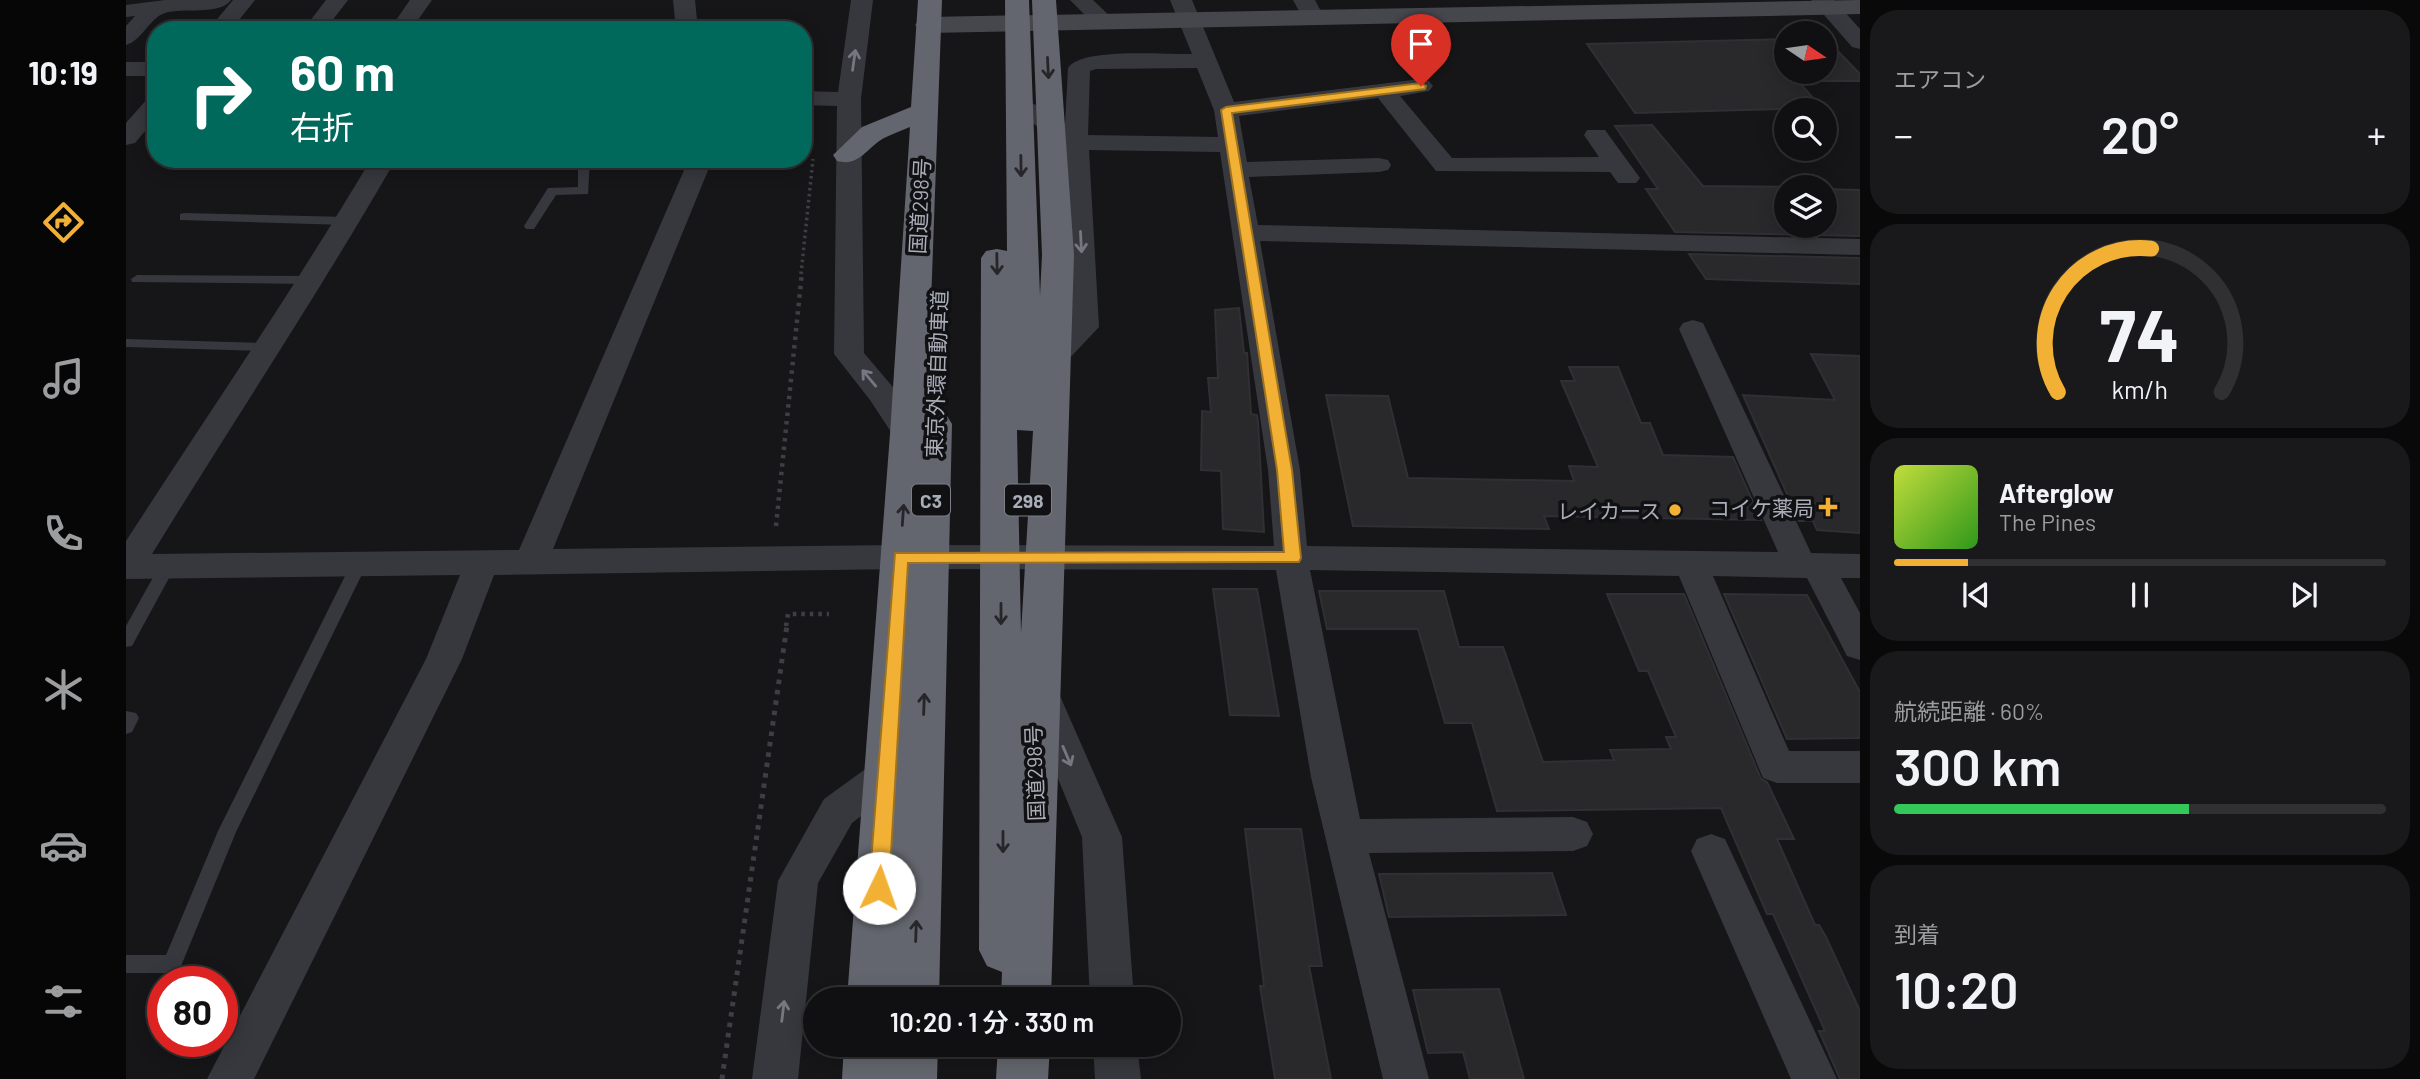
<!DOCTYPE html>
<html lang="ja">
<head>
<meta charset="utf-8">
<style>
  :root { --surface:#101012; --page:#19191b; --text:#f1f3f6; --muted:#9c9d9f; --line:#303032; --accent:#f2b134 }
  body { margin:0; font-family:Barlow,"Noto Sans JP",sans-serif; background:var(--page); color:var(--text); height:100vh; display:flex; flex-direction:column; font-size:26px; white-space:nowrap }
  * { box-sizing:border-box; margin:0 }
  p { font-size:23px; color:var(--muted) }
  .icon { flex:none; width:38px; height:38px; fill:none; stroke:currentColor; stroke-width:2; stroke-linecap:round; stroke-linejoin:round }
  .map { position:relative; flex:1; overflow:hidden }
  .details { display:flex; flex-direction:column; gap:10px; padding:10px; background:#09090a; width:560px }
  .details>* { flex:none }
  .banner { position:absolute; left:21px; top:21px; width:665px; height:147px; border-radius:28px; box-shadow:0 4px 18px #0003,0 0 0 2px var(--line); background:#00695c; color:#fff; overflow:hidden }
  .needle { width:46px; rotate:103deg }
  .tools { position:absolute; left:1648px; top:21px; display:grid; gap:14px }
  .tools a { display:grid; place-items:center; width:63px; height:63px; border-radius:50%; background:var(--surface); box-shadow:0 4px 18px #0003,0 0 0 2px var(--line); font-size:35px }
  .speed { position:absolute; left:21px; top:966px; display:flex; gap:14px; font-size:35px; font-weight:700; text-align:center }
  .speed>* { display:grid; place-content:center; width:91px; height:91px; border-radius:50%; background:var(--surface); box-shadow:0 4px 18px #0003,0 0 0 2px var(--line); line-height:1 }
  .speed .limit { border:10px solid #d22; background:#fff; color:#111 }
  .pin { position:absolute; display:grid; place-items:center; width:60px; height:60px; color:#fff; margin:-72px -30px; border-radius:50% 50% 50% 0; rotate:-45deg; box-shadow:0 0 7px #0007 }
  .pin .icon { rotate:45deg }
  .me { position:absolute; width:77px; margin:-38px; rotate:3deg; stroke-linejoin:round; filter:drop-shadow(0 0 5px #0008) }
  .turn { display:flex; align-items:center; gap:24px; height:147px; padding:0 28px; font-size:32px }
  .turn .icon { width:91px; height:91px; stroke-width:2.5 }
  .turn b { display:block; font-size:49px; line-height:60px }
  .big { font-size:52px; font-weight:600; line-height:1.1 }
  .details .tile { flex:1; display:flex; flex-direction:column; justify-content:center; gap:10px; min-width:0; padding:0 24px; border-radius:28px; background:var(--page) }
  .details .dial { align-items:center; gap:0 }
  .dial svg { height:182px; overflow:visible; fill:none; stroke:var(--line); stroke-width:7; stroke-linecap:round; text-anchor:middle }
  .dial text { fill:var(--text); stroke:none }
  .song { display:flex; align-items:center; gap:21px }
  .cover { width:84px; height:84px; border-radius:10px; background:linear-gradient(135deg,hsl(70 70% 55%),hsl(110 70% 35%)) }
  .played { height:7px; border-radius:4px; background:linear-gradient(90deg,var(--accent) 15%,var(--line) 15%) }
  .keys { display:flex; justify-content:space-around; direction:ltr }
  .heat { display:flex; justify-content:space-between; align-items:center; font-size:38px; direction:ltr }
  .charge { height:10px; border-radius:5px; background:linear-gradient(90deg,#34c759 60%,var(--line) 0) }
  .trip { position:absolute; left:677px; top:987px; width:378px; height:70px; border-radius:35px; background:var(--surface); box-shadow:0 4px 18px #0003,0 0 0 2px var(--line); font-weight:600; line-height:70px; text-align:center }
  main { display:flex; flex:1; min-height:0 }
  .menu { display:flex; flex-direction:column; width:126px; justify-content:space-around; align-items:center; background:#060607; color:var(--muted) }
  .menu .icon { width:49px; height:49px }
  .menu .selected { color:var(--accent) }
  .menu b { font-size:32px; color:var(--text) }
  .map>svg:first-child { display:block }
  .building { fill:#29292c; stroke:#303034; stroke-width:2 }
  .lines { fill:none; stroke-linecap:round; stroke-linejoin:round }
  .path-far2 { stroke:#3d3f44; stroke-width:3.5; stroke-dasharray:2.5 3.5; stroke-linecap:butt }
  .path-far1 { stroke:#3d3f44; stroke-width:4.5; stroke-dasharray:3.5 5; stroke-linecap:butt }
  .path { stroke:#3d3f44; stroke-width:5; stroke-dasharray:4.5 6; stroke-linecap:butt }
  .lane { fill:#37383d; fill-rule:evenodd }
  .street { fill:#37383d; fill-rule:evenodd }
  .secondary { fill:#45474d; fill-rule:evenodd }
  .highway { fill:#63666e; fill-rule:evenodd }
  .oneway { stroke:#757881 }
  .oneway2 { stroke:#26262a }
  .route { fill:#f2b134; stroke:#9d7322; stroke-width:2 }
  .poi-dot { fill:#f2b134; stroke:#111113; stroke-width:2.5 }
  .labels { text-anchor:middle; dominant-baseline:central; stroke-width:7; stroke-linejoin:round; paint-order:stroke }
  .shield { fill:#111113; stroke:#7b7e86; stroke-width:2 }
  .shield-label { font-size:19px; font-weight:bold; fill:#a8adb8 }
  .street-label { font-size:21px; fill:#a8adb8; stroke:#111113 }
  .poi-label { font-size:21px; fill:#a8adb8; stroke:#111113; text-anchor:end }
</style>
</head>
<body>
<main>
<nav class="menu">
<b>10:19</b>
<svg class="icon selected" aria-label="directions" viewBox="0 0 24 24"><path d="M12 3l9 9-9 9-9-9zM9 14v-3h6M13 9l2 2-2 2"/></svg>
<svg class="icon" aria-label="music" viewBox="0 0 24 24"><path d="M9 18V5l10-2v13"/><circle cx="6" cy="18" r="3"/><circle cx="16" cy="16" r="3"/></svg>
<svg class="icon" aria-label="phone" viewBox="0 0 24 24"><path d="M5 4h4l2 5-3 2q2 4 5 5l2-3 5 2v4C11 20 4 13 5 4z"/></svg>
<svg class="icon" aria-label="climate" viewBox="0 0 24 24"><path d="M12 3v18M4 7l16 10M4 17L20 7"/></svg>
<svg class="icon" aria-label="car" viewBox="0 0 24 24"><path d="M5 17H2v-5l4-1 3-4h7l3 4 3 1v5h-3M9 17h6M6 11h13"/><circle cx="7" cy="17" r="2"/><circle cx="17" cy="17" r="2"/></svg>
<svg class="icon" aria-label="filters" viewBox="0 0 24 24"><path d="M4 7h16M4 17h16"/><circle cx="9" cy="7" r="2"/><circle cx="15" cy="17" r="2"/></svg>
</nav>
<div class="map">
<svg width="1734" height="1079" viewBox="0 0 1734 1079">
  <rect width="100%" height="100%" fill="#161618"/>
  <path class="building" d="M1699,38l35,36v7h-62l24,27 -187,5 -48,-69 200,-5v33h38z
    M1526,125l51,61 93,1h-9v39h38v-37l35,1v46l-185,-4 -29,-43h12l-43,-63z
    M1563,254l171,4v26l-154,-5z
    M1113,308l5,45h3l4,61 6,1 1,6 6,111 -41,-3 -2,-58 -20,-1 1,-59 9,1 -3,-34h10l-3,-68z
    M1685,354l49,2v177l-43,-3 -4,-9h-14l-56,-126 92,5z
    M1443,367h49l23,56h9l13,32 70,2 28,63 -217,-4 5,13 -196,-3 -27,-131 62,1 20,82 166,3 -5,-15 29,1 -37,-86h14z
    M1087,589h44l22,127 -49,-1z
    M1193,591h125l15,56h44l40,115 71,-2 -4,-10 61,-1 -5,-12h10l-28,-66h-9l-32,-77h77l77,185 6,3 27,57h-17l38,86h4l7,12 34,74v68h-20l-21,-48h6l-52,-117h-6l-46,-106 -224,3 -25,-88h-27l-27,-94h-91z
    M1598,594l83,1 53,97v46l-73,1z
    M1119,829h56l21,137h-13l22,113h-56l-15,-93h4z
    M1426,873l14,42 -177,2 -10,-43z
    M1373,989l25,90h-54l-7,-27 -35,1 -15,-63z"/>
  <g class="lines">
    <path class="path-far2" d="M675,274l12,-115"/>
    <path class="path-far1" d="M650,526l26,-254
      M660,626l2,-12h41"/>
    <path class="path" d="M596,1079l65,-454"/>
    <path class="lane" d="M452,159h12l-2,35 -32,1 -22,34h-8l-2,-3 24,-38 30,-1z
      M58,213l163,4 6,4 -6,4 -167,-5v-6z
      M11,275l176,1 7,4 -7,4 -181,-2 -1,-3z
      M0,339l139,4 7,4 -7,4 -139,-4z
      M233,558l8,6 -131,268 -57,139 -7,2h-46v-18h40l52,-124 133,-267z
      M41,561l8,6 -43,79 -6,1v-21l35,-63z
      M0,711l10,2 3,5 -7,14 -6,2z"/>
    <path class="street" d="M39,0h66c-12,16 -49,7 -66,13 -16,5 -22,27 -39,32v-19l9,-10 -9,1v-12z
      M107,0h22l-24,30h-23z
      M200,0h22l-23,30h-22z
      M284,0h22l-21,30h-22z
      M547,0h22l3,30h-22z
      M725,0h22l-12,99 3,254 28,33 31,48 -4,7 -11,3 -11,-3 -27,-41 -36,-46 3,-248 -34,-1v-14l35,1z
      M944,0h23l23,22 -3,5h-16z
      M1044,0h22l42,102 187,-23 8,2 4,5 -4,5 -29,5 52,62 147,-1 -15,-22 3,-5h18l35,48 -4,5h-18l-8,-11 -174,-1 -58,-73 -139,18 8,46 132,-4 9,2 3,5 -3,5 -9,2 -130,5 9,48 602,14v16l-600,-14 40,229 7,76 471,6 -99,-223 4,-6 10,-3 10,3 108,230 49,1v24h-19l19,35v47l-13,-4 -40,-78 -94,-2 76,175h71v32h-83l-14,-5 -84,-202 -369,-6 50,249 213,-2 14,5 6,12 -6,12 -14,5 -204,2 60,226h-46l-72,-302 -35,-207 -376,-1 -406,6 -32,84 -208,420h-47l219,-420 34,-84 -334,4v-38c82,-127 168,-252 245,-382h25c-77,134 -163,263 -244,395l367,-4 166,-382 -1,-9h24l1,9 -156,381 347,-4 374,1 -6,-76 -48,-318 -131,-2 10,177 -50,53 -10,2 -10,-2 -5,-7 47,-48 -7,-180 -56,-39 4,-5c19,-5 37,13 53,23l3,-56c14,-21 98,-13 124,-14zM1071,68l17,42 4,27 -130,-2 2,-64 6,-2z
      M1167,0h22l9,17 -3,5h-16z
      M1685,0h23l26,29v20l-8,-2z
      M0,62h30v14h-30z
      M30,96v22l-21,25 -9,2v-22l22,-25z
      M916,681l13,5 5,10 62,141 12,162h-44l-8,-162 -58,-141 5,-10z
      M759,760l14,5 5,11 -5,11 -47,36 -34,60 -20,196h-46l26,-198 46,-82 47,-34z
      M1585,834l14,5 112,240h-46l-100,-228 6,-12z
      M967,1045h44l4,34h-46z"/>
    <path class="secondary" d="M1734,0v14l-932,19 -9,-3 -4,-5 4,-5 9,-3z"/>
    <path class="highway" d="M792,0h24l-15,414 7,-2 13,4 5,8 -13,575h-92l43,-565 20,-307c-9,4 -18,7 -26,11 -18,10 -24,29 -47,23l-4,-6 29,-28 49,-20z
      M879,0h24l11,296 2,-41 -10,-255h24l18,255 -23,744h-50l1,-27 -15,-6 -8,-16 2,-692 5,-7 11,-2 10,2zM891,430l16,1 -12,202z
      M718,1045h94l-1,34h-95z
      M872,1045h52l-2,34h-52z"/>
  </g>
  <defs><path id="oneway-shaft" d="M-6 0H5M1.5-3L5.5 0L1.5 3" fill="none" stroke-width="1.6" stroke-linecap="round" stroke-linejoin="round" transform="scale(1.75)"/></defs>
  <g class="oneway">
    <use href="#oneway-shaft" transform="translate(728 60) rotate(-82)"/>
    <use href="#oneway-shaft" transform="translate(955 242) rotate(87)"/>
    <use href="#oneway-shaft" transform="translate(743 378) rotate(-130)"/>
    <use href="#oneway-shaft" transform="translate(941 756) rotate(67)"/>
    <use href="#oneway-shaft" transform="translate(657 1011) rotate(-83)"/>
  </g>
  <g class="oneway2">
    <use href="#oneway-shaft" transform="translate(922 68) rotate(87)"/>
    <use href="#oneway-shaft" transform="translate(895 166) rotate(89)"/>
    <use href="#oneway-shaft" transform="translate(871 264) rotate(89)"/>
    <use href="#oneway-shaft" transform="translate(777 515) rotate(-86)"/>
    <use href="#oneway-shaft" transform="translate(875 614) rotate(90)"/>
    <use href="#oneway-shaft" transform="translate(798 704) rotate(-88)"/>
    <use href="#oneway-shaft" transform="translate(877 842) rotate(90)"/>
    <use href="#oneway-shaft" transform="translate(790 931) rotate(-88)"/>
  </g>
  <path class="route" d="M1295,83l5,3 -1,3 -193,24 60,357 9,88 -2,4 -391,1 -19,325 -3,6 -7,2 -7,-2 -3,-6 26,-335 389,-1 -7,-82 -56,-360 5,-3z"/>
  <g class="poi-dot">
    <path d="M1698.5 496.5h7v7h7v7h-7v7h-7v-7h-7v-7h7z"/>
    <circle cx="1549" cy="510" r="7"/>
  </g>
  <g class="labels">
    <g class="shield">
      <rect x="786" y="484.5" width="38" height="31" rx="5"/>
      <rect x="879" y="484.5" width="46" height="31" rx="5"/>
    </g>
    <g class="shield-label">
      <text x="805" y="500">C3</text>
      <text x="902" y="500">298</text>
    </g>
    <g class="street-label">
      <text transform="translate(793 206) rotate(-87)">国道298号</text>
      <text transform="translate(810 374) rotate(-88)">東京外環自動車道</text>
      <text transform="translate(908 773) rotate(-92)">国道298号</text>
    </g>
    <g class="poi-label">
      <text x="1688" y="507">コイケ薬局</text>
      <text x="1535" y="510">レイカース</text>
    </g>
  </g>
</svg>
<div class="tools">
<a><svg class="needle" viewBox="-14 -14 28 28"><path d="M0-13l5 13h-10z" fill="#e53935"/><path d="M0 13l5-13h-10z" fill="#9c9d9f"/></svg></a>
<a><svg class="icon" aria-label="search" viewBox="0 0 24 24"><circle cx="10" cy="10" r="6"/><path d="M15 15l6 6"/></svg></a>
<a><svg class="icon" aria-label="layers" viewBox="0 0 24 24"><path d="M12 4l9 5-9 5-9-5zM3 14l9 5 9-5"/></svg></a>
</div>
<div class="speed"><div class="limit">80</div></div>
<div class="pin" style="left:1295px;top:86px;background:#d93025"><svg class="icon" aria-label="arrive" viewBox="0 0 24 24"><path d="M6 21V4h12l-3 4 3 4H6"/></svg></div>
<svg class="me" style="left:753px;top:888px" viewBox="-20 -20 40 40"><circle r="19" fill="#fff"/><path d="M0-13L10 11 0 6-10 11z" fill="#f2b134"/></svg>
<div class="trip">10:20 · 1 分 · 330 m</div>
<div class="banner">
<div class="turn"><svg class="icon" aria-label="right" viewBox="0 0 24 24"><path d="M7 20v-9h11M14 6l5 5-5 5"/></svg><div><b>60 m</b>右折</div></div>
</div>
</div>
<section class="details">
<div class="tile"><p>エアコン</p>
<div class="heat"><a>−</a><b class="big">20°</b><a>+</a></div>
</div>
<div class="tile dial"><svg viewBox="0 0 100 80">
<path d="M14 69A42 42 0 1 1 86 69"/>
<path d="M14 69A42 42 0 0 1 55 6" stroke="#f2b134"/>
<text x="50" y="56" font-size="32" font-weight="700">74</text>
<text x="50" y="72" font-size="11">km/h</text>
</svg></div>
<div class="tile">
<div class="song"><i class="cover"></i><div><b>Afterglow</b><p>The Pines</p></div></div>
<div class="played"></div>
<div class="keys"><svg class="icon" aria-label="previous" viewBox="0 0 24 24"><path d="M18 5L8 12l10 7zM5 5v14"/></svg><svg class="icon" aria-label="pause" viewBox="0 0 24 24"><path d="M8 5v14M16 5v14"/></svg><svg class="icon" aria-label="next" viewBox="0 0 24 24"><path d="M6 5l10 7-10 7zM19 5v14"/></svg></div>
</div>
<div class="tile"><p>航続距離 · 60%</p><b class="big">300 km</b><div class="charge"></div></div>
<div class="tile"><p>到着</p><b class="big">10:20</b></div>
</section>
</main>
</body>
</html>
